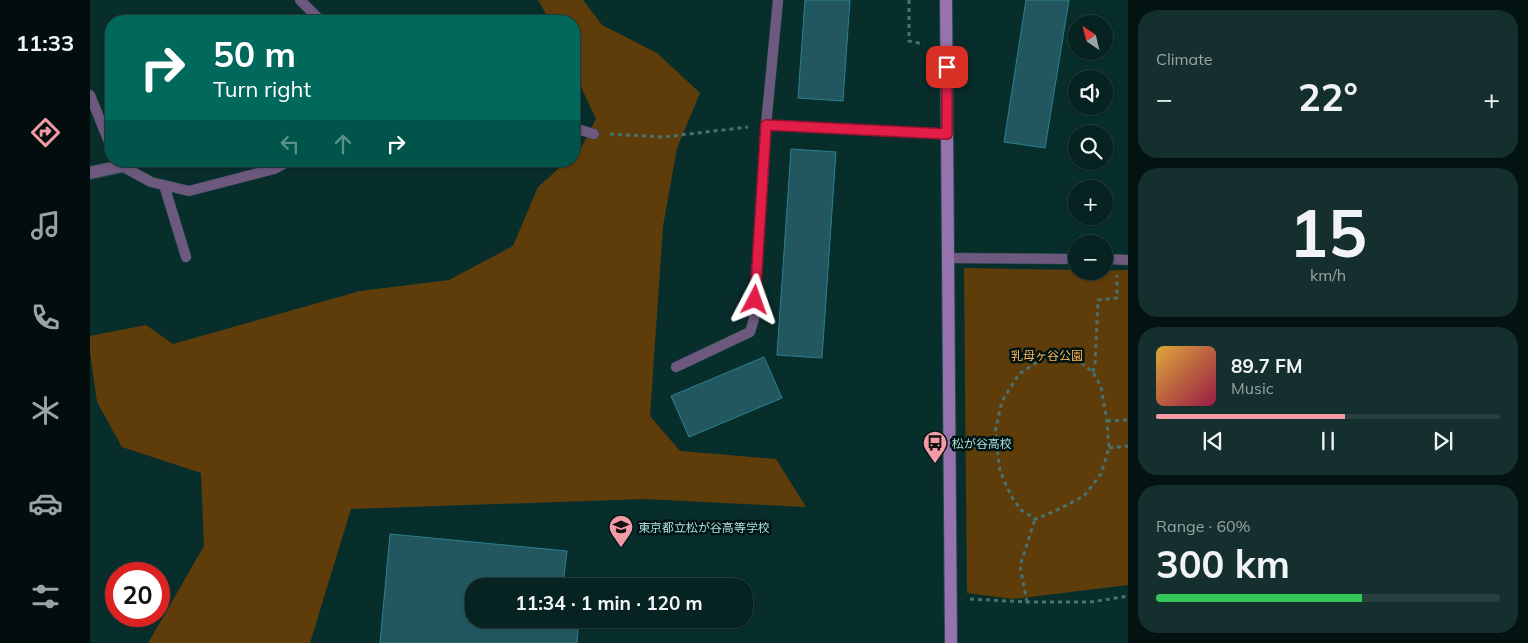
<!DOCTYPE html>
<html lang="en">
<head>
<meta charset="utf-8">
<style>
  :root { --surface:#062221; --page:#142f2e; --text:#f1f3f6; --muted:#98a4a5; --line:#273f3f; --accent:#f39aa7 }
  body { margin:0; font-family:Mulish,"Noto Sans JP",sans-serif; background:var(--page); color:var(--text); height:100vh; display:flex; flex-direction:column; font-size:19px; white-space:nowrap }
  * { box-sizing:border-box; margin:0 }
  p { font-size:16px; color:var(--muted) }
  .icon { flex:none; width:28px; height:28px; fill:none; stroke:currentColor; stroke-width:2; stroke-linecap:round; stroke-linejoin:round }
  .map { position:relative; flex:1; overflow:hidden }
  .sheet { display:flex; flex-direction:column; gap:10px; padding:10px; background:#031312; width:400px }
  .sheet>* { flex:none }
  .hud { position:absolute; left:15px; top:15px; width:475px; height:152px; border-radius:20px; box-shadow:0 1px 4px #0004,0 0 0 1px var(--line); background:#00695c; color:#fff; overflow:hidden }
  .needle { width:32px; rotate:325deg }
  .buttons { position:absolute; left:978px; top:15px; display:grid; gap:10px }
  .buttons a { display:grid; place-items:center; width:45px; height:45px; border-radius:50%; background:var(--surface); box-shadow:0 1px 4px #0004,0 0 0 1px var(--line); font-size:25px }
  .speed { position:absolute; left:15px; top:562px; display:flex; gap:10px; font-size:25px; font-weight:700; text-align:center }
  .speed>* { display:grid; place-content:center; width:65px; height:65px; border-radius:50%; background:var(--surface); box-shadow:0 1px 4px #0004,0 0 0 1px var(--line); line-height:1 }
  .speed .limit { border:8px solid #d22; background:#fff; color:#111 }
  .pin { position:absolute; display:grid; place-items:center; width:42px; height:42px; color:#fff; margin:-21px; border-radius:10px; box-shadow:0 2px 8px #0006 }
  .me { position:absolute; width:55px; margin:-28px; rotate:4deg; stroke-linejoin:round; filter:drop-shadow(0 0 4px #0008) }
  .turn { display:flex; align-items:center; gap:18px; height:105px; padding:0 25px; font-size:22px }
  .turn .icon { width:65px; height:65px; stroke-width:2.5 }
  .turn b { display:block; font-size:35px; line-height:42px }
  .lanes { display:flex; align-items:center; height:48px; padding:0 25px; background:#0003; justify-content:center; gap:25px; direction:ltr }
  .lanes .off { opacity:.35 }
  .big { font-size:38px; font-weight:700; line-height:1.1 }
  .sheet .card { flex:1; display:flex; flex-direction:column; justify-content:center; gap:8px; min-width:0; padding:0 18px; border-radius:20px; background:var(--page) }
  .sheet .dial { align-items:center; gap:0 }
  .dial b { font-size:65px; line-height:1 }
  .song { display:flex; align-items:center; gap:15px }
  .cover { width:60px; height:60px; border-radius:8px; background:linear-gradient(135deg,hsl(40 70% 55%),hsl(340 70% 35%)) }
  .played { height:5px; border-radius:2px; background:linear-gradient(90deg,var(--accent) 55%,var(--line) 55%) }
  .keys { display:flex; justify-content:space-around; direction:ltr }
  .heat { display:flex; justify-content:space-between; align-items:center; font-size:28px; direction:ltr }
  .charge { height:8px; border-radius:4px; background:linear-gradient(90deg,#34c759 60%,var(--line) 0) }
  .trip { position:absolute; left:375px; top:578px; width:288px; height:50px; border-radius:20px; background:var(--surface); box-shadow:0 1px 4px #0004,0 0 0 1px var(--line); font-weight:700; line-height:50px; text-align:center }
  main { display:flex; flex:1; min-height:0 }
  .menu { display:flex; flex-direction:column; width:90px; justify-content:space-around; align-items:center; background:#020e0d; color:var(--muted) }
  .menu .icon { width:35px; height:35px }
  .menu .on { color:var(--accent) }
  .menu b { font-size:22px; color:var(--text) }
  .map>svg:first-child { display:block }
  .green { fill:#5f3d0b }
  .building { fill:#235760; stroke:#2b818f }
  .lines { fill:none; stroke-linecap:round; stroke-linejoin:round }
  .lane-casing { stroke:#224a48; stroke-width:11 }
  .street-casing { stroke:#224a48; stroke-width:14 }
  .secondary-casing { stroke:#224a48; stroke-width:14 }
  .path { stroke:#487270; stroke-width:3; stroke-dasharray:4 4; stroke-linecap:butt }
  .lane { stroke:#6e597e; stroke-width:10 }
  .street { stroke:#6e597e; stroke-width:12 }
  .secondary { stroke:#9673af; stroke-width:12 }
  .route-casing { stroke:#92132f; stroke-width:12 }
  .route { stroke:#e11d48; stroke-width:9 }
  .labels { text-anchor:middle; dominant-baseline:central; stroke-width:5; stroke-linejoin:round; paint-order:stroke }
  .park-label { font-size:12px; fill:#feb558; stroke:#001413 }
  .poi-label { font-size:12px; fill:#addfdb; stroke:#001413; text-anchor:start }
</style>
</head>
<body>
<main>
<nav class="menu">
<b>11:33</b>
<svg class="icon on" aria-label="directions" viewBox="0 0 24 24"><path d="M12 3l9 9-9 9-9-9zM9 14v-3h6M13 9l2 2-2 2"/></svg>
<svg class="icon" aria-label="music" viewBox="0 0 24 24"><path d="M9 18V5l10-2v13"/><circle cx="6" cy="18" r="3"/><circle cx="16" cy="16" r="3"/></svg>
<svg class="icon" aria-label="phone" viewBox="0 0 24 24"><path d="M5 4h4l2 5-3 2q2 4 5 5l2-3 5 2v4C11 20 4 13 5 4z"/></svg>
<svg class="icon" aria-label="climate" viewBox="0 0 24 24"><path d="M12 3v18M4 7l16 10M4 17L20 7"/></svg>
<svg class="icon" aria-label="car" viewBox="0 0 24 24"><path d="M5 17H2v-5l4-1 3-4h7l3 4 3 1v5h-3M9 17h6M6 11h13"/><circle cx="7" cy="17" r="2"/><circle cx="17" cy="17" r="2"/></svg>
<svg class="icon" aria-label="filters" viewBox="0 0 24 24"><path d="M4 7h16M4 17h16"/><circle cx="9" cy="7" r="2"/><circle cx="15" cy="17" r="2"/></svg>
</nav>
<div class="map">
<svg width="1038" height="643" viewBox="0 0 1038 643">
  <rect width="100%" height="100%" fill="#082e2c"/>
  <path class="green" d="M448,0h45l19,25 55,28 43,40 -23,55 -14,78 -13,190 30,35 96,8 30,48 -162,-8 -293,10 -41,134h-162l56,-97 -3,-73 -79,-26 -25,-45 -7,-50v-16l56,-11 27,19 187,-53 89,-11 64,-34 25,-59 29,-26h7v-6l6,-5 16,-31 -22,-47v-51h-24z
    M874,268l112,2v1l52,-1v315l-115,14 -46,-6z"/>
  <path class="building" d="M715,0h45l-7,101 -45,-3z
    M936,0h43l-24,148 -41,-6z
    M701,149l45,3 -14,206 -45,-3z
    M674,357l18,41 -93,39 -18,-41z
    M300,534l177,17 -4,33 19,2h-108v33h105l-2,24h-197z"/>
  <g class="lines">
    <defs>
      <path id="lane" d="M210,0l21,21
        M0,95l21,52
        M676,125l181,9
        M484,128l20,6
        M29,161l3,5 29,16 38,9 85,-22 15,-8
        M74,185l22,72
        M858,258l128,1
        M1014,259l24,1
        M586,367l74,-35 4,-13 12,-194 12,-125"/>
      <path id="street" d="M0,173l32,-7"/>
      <path id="secondary" d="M856,0l5,643"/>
    </defs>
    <use href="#lane" class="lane-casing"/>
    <use href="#street" class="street-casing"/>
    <use href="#secondary" class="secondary-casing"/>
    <path class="path" d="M819,0v41l15,3
      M520,134l53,3 85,-10
      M985,358l18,14 8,15 6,34 2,27 -8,26 -17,22 -29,15 -20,8 -14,-9 -10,-14 -11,-25 -5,-39 7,-31 17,-27 23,-15z
      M1003,372l2,-8 3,-64 19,-2v-23
      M1017,421l21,-1
      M1019,448l19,-2
      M880,599l57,3h64l37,-6
      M937,602l-7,-36 15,-47"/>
    <use href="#lane" class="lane"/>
    <use href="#street" class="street"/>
    <use href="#secondary" class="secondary"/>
  </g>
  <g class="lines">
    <defs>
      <path id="route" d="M665,300l11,-175 181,9v-67"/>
    </defs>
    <use href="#route" class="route-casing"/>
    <use href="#route" class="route"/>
  </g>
  <defs>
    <symbol id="bus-pin" viewBox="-11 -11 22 30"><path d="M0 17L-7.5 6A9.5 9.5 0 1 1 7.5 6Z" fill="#f39aa7" stroke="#001413"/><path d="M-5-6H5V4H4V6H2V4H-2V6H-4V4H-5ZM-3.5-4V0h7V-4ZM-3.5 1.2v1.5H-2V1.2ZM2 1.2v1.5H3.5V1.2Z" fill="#111"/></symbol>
    <symbol id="school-pin" viewBox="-11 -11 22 30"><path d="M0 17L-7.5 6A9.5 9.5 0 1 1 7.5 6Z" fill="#f39aa7" stroke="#001413"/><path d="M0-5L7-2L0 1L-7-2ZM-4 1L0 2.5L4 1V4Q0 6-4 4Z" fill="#111"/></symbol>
  </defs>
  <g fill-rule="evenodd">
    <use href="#bus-pin" x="831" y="429" width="28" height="38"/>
    <use href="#school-pin" x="517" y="513" width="28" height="38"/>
  </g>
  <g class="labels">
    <g class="park-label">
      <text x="957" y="355">乳母ヶ谷公園</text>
    </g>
    <g class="poi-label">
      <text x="862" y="443">松が谷高校</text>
      <text x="548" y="527">東京都立松が谷高等学校</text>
    </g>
  </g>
</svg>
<div class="buttons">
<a><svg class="needle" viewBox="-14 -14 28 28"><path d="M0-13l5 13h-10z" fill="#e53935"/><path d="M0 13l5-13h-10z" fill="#98a4a5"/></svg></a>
<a><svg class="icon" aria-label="sound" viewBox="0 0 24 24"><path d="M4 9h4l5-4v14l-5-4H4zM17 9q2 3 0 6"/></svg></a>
<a><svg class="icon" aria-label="search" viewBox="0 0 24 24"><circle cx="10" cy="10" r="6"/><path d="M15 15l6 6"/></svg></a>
<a>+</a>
<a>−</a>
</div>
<div class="speed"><div class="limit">20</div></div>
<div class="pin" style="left:857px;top:67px;background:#d93025"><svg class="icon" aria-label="arrive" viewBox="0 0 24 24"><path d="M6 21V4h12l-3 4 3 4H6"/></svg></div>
<svg class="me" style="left:665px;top:300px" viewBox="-20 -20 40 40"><path d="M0-17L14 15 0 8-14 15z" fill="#e11d48" stroke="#fff" stroke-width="4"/></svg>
<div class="trip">11:34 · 1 min · 120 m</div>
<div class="hud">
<div class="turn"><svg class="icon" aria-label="right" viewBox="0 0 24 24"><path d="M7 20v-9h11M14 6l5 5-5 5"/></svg><div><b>50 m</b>Turn right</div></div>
<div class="lanes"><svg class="icon off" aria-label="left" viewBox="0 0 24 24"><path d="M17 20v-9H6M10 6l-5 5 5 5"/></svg><svg class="icon off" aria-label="ahead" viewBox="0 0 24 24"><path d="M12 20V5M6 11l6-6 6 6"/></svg><svg class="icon" aria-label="right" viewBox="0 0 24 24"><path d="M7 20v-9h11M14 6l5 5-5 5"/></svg></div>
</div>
</div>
<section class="sheet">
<div class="card"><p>Climate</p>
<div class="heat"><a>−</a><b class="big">22°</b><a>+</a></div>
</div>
<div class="card dial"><b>15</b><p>km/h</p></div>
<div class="card">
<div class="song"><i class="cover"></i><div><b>89.7 FM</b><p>Music</p></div></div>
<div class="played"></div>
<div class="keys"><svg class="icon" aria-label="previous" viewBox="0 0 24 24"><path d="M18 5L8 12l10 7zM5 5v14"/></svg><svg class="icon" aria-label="pause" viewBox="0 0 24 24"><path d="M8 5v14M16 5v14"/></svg><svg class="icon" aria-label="next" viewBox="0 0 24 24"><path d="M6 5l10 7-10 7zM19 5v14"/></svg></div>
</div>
<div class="card"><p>Range · 60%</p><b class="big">300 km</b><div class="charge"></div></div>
</section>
</main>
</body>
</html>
